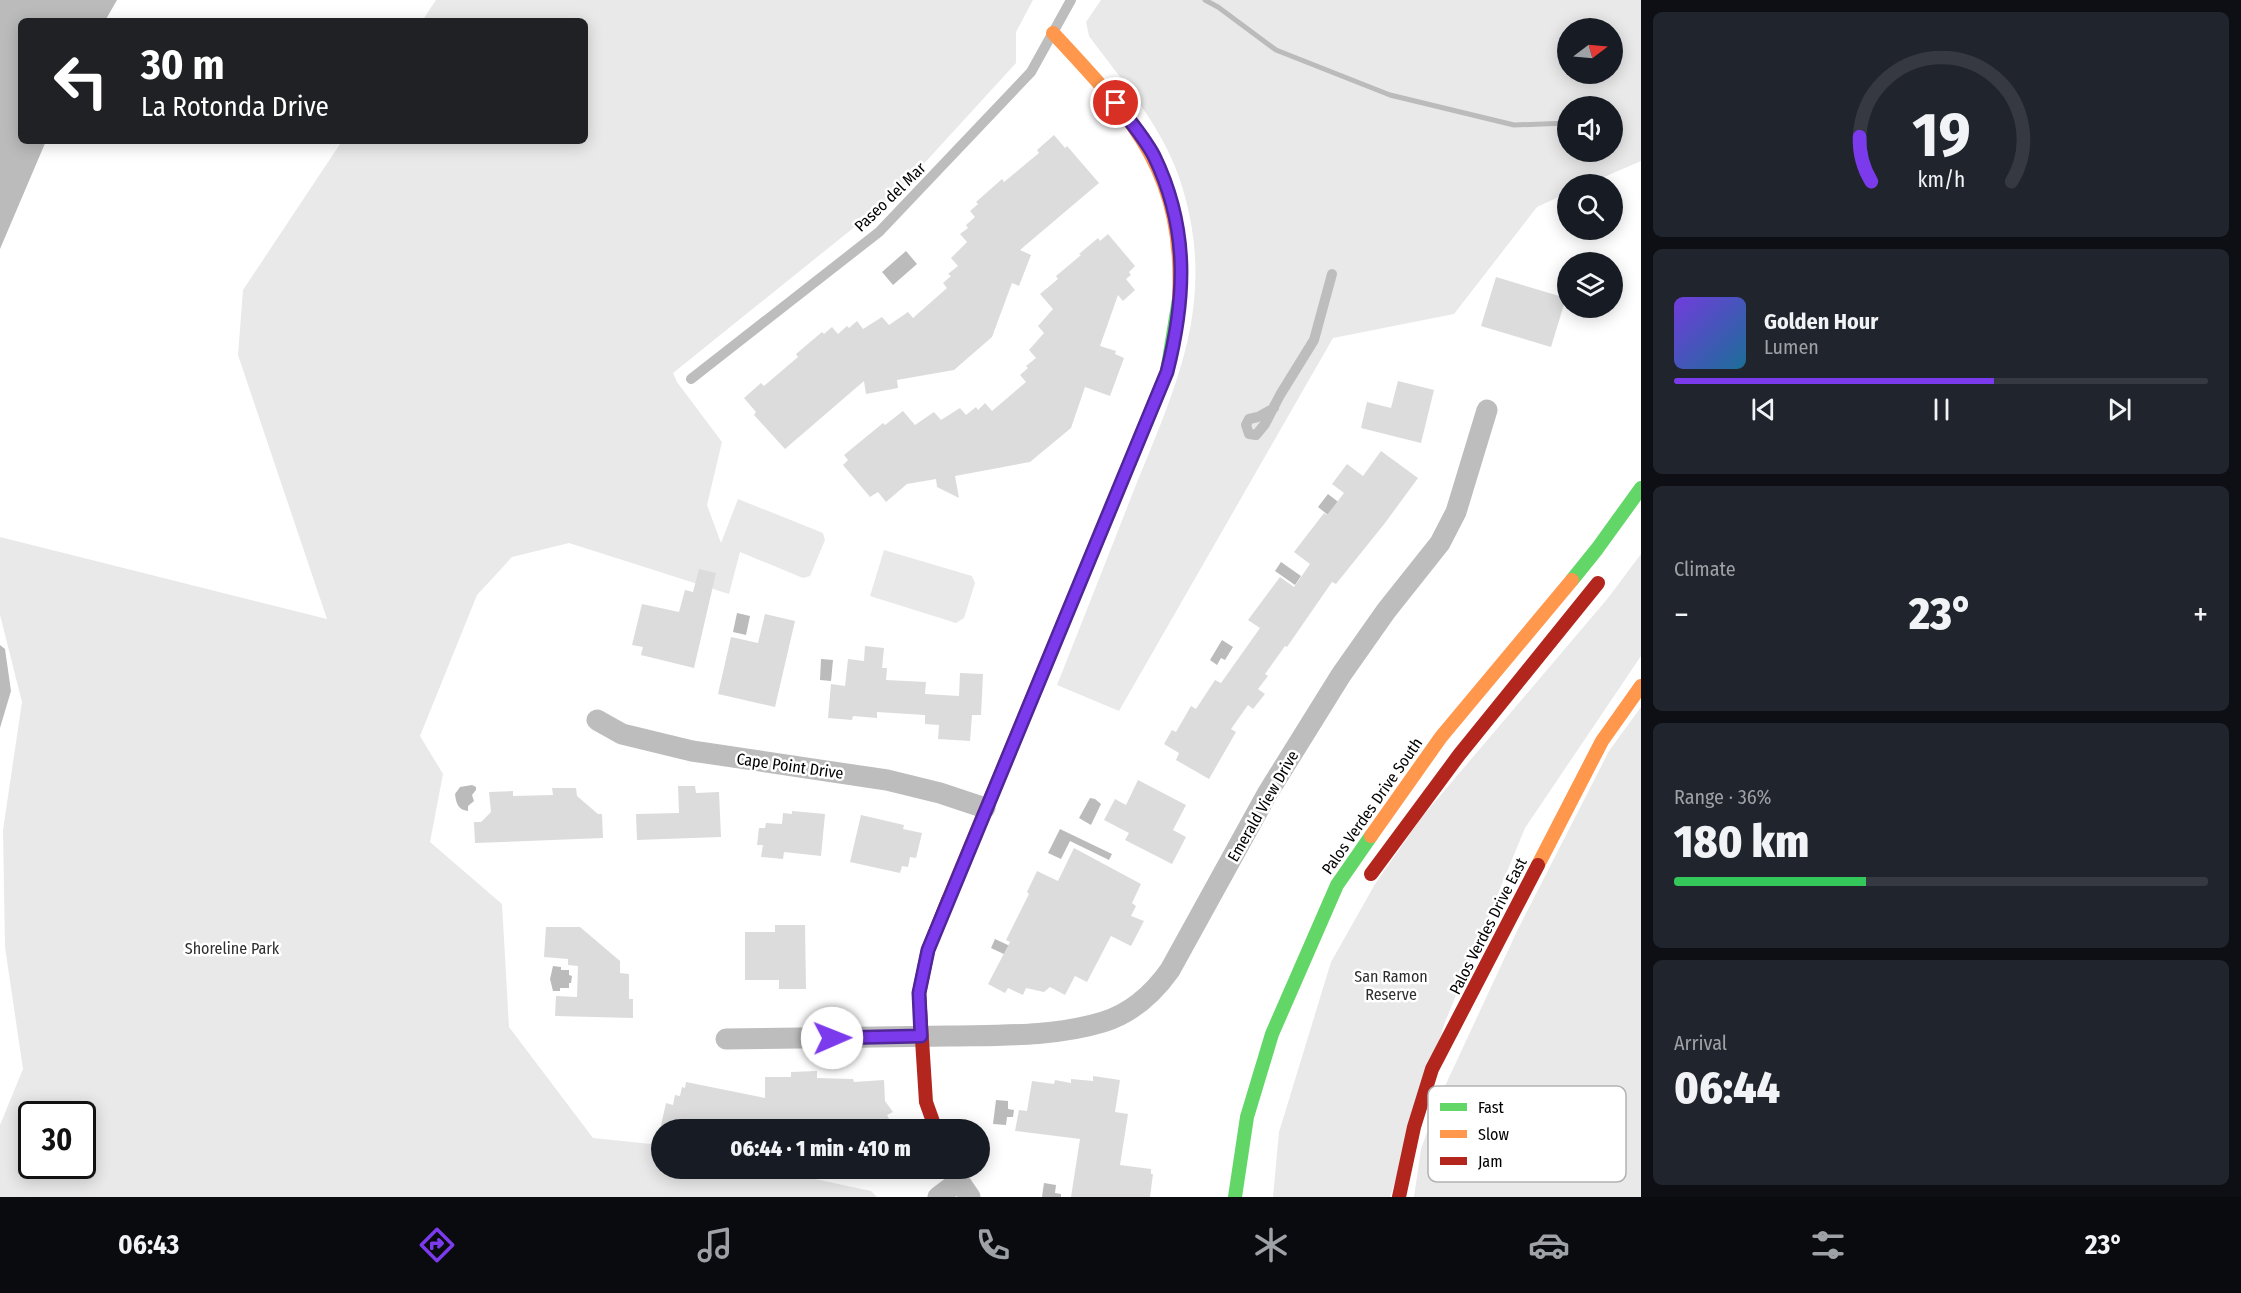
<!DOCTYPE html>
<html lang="en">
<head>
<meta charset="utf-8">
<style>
  :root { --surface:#171b24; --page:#20242c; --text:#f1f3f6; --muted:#9ea1a6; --line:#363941; --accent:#7c3aed }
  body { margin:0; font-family:"Fira Sans Condensed",sans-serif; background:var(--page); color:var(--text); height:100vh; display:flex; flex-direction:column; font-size:22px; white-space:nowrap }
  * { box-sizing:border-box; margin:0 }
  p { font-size:20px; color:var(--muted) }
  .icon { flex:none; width:33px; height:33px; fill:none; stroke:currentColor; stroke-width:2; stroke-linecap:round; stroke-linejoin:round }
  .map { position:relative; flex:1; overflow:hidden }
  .panel { display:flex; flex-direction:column; gap:12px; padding:12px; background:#0d0f14; width:600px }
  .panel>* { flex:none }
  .hud { position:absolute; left:18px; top:18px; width:570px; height:126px; border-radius:9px; box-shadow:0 3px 15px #0003; background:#202124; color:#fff; overflow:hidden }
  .needle { width:39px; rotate:74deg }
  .tools { position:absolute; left:1557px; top:18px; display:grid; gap:12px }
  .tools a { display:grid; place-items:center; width:66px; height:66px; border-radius:50%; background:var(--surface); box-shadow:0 3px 15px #0003; font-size:30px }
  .speed { position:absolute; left:18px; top:1101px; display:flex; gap:12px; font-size:30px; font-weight:700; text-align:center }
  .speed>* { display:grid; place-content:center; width:78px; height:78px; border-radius:50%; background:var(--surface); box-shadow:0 3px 15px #0003; line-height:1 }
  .speed .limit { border:3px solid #111; border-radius:9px; background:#fff; color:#111 }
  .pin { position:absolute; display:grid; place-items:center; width:51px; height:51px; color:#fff; margin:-26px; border:3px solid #fff; border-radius:50%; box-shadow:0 2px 6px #0007 }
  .me { position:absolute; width:66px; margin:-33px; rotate:89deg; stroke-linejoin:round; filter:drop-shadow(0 0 4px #0008) }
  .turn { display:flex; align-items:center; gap:21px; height:126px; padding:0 24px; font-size:27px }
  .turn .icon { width:78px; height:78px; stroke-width:2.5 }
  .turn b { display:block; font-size:42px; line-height:51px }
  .big { font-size:45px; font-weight:800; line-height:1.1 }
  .panel .card { flex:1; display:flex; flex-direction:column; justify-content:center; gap:9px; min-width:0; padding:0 21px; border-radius:9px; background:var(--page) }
  .panel .dial { align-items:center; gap:0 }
  .dial svg { height:156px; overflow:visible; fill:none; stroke:var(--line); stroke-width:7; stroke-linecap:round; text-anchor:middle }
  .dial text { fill:var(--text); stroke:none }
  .song { display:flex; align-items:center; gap:18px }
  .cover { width:72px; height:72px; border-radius:9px; background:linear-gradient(135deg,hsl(260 70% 55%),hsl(200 70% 35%)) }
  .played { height:6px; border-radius:3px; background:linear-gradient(90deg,var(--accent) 60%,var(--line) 60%) }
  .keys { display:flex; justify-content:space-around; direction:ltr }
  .heat { display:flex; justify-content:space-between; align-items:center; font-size:33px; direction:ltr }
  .charge { height:9px; border-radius:4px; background:linear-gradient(90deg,#34c759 36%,var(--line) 0) }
  .trip { position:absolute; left:651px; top:1119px; width:339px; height:60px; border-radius:30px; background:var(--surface); box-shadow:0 3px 15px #0003; font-weight:800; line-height:60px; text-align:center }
  .tabs { display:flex; height:96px; justify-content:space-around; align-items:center; background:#090b0e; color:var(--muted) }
  .tabs .icon { width:42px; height:42px }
  .tabs .current { color:var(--accent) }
  .tabs b { font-size:27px; color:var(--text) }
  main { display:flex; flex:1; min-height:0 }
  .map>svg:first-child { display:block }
  .green { fill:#e9e9e9; fill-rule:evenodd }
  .water { fill:#bbb }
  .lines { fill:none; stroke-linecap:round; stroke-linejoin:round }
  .stream { stroke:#bbb; stroke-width:5 }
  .building { fill:#dcdcdc }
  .lane { stroke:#bdbdbd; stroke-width:10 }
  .street { stroke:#bdbdbd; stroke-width:21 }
  .fast { stroke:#63d668; stroke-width:14 }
  .slow { stroke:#ff974d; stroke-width:14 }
  .jam { stroke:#b3261e; stroke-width:14 }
  .route-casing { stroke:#51269a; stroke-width:15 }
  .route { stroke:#7c3aed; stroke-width:10 }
  .labels { text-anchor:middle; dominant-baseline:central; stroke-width:5; stroke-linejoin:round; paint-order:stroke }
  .street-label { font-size:16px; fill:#000; stroke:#fff }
  .park-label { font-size:16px; fill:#2e2e2e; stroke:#fff }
  .key { fill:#fff; stroke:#b2b2b2; stroke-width:1.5 }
  .key-label { font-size:16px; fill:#000 }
</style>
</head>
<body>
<main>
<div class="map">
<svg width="1641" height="1197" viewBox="0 0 1641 1197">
  <rect width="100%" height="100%" fill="#fff"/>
  <path class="green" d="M436,0h597l-17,32v31l-118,129 -225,181 4,9 45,60 -15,63 14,38 17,-44 85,34 2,7 -15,36 -7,2 -63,-26 -11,42 -160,-51 -57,14 -35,38 -57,141 23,38 -13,68 72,62 7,123 84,111 68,7 1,23 106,1 103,22 6,6h-877v-72l23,-56 -18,-122 -2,-117 19,-128 -22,-87v-78l327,82 -89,-264 5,-65 99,-149h243v-120h-163zM32,1114h50v52h-50z
    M1101,0h540v161l-53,23h-20l-1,9 -30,14 -83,107 -121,24 -214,373 -62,-26c25,-63 50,-126 75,-190 45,-112 88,-196 47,-318 -19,-54 -57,-96 -90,-141l-3,-14zM1568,28h44v46h-44zM1568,106h44v46h-44z
    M884,550l88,26 3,7 -11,35 -8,5 -86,-27z
    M1641,554v102l-116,172 -80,194 -55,175h-117l6,-65 52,-170 44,-78 47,-67 186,-219z
    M1641,707v490h-227l7,-48 18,-50 79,-170 91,-178z"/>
  <path class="water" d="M0,0h117l-12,21h-84v120h25l-46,108z
    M906,251l11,13 -24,21 -11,-13z
    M1328,494l23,18 -23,3 -10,-8z
    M1281,562l20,14 -6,9 -20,-14z
    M737,613l13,3 -4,19 -13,-3z
    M1222,640l11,7 -8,13 -4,-2 -4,7 -7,-5z
    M0,645l5,4 6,42 -11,37z
    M821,659l12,1 -2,21 -11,-1z
    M472,785l4,2v3l-4,5 2,6 -6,5v5c-10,-1 -12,-8 -13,-17l5,-7z
    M1090,798l5,1 6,5 -10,21 -12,-7z
    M1060,829l52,25 -3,6 -39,-19 -9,18 -13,-6z
    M995,939l17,8 -4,9 -17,-8z
    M553,966l8,1v3h8v5l3,1 -1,7h-2v5h-9v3h-7l-3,-12z
    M996,1100l12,1v8l6,1 -1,7h-6l-1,8 -13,-1z
    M1044,1183l12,2 -1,8 6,1v3h-19z"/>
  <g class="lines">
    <path class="stream" d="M1205,0l13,7 58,43 114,45 124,30 54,-2
      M1612,121h1"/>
  </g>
  <path class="building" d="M1054,135l11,13 2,-2 32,37 -79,67 11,5 -12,31 -7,-3 -20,54 -38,33 -57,10 1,8 -32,6 -2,-13 -79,68 -31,-34 2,-3 -12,-14 17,-15 3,3 34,-29 -2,-3 26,-22 2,2 8,-7 6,7 9,-8 2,2 8,-7 6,8 19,-12 7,8 19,-13 5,6 34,-30 -4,-5 8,-7 -3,-2 10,-8 -7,-8 16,-16 -7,-8 8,-6 -2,-3 9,-8 -5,-6 8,-7 -2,-2 26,-23 2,3 35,-29 -2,-3z
    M1108,234l27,32 -6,6 2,3 -5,4 9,11 -12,11 -5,-6 -18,51 16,5 -1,3 9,4 -14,38 -25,-9 -14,41 -41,34 -75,14 4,22 -22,-11 -1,-8 -29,5 -21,18 -8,-10 -8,5 -27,-32 5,-5 -4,-5 39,-32 2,2 18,-14 12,14 19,-13 7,8 19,-12 6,7 10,-8 2,3 7,-7 7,8 20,-17 14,-12 -6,-7 8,-7 -2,-2 10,-8 -7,-8 15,-17 -6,-7 15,-17 -13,-15 18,-15 -2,-3 25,-21 -2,-1 19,-16 2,3z
    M1496,277l70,21 -15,49 -70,-21z
    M1398,381l36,9 -13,53 -60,-15 6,-26 24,6z
    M1381,451l37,27 -33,45 -49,61 -4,-2 -45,65 -2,-1 -20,28 3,2 -10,13 7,5 -12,15 -5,-4 -17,24 5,3 -27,47 -33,-19 3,-7 -15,-9 8,-14 4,2 15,-26 5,3 19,-29 6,3 39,-55 -12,-8 32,-43 14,10 16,-23 -16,-12 30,-39 3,2 17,-22 -12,-9 15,-20 16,12z
    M699,569l17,4 -22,95 -53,-13 2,-8 -11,-2 10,-41 37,8 6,-22 8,2z
    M765,614l30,7 -20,86 -57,-13 13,-57 27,6z
    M865,646l19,2 -2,20h5l-1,12 40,2 -1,12 34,2 1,-23 23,1 -2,41h-9l-2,26 -32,-2 1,-14 -14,-1v-9l-48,-3v6l-24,-2 -1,4 -24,-2 3,-34 14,2 3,-27 16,2z
    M1138,780l48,25 -13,25 13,7 -14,27 -47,-24 4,-7 -25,-13 11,-21 11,6z
    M678,786h17l1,7 23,-1 2,45 -84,3 -1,-26 43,-1z
    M552,788h24l1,8 21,18h4l1,24 -128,5 -1,-21h7l10,-10 -2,-20 24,-1v5l40,-1z
    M792,811l33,3 -4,42 -37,-4 -1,7 -22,-2 2,-12h-6l2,-17h6l1,-5 16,1 1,-11 9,1z
    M861,815l43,10 -1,4 19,4 -6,25 -6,-1 -2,10 -6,-1 -2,7 -50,-11z
    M1074,848l67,36 -9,19 4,3 -5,10 13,5 -13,25 -20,-10 -24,46 -12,-6 -10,19 -15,-8 -6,5 -18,-4 -3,7 -15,-7 -3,5 -17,-9 22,-42 -4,-2 23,-46 -2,-2 10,-21 21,10z
    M775,925h30l1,64h-27v-9h-34v-48h30z
    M546,927h34l40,34v12l9,1v25h4v19l-78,-2 1,-20 21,1 1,-31 -10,-1v-6l-24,-2z
    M817,1071v7l36,1 1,3 30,-2 1,21 8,11 -6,3 8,15h-235l6,-27 7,2 2,-10 5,1 2,-9 3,1 1,-6 79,16v-21h26v-5z
    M1093,1076l27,4 -5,32 13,2 -8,51 31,4v5h2l-3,23h-79l9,-58 -65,-8 4,-21 8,1 5,-30 22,3 1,-4 16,3v-4l22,2z"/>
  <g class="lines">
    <path class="lane" d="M691,379l188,-147 152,-160 40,-72
      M1274,408l-16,9 -9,2 -3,6 3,9 7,1 9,-11 15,-29 34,-55 18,-66"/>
    <path class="street" d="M597,720l25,14 70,17 195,29 53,13 45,15
      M726,1039c74,-1 149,-2 223,-3 51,-1 105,1 154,-14 29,-9 50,-28 67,-52l97,-176 74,-119 45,-64 54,-68 16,-31 31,-102
      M950,1168l20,29
      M938,1197l21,-16"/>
    <path class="fast" d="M1572,580l25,-31 44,-61
      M1069,609l98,-237 12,-73
      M1235,1197l12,-80 25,-83 65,-149 34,-49"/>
    <path class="slow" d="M1053,33c81,87 132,139 126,266
      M1371,836l70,-99 131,-157
      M1538,865l64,-124 39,-55
      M948,900l121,-291"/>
    <path class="jam" d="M1371,874l88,-119 139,-172
      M936,1130l-10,-28 -7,-109 9,-43 20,-50
      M1399,1197l15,-70 18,-58 106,-204"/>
  </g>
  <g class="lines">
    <defs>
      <path id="route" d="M832,1038l89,-2 -2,-43 9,-43 239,-578c19,-75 22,-144 -13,-216 -10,-19 -25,-36 -38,-53"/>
    </defs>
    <use href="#route" class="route-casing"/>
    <use href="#route" class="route"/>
  </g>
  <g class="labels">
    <g class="street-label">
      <text transform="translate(890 197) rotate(-44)">Paseo del Mar</text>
      <text transform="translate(790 766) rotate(8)">Cape Point Drive</text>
      <text transform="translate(1263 806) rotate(-60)">Emerald View Drive</text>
      <text transform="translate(1372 806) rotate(-55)">Palos Verdes Drive South</text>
      <text transform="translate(1488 926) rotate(-63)">Palos Verdes Drive East</text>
    </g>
    <g class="park-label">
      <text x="232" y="948">Shoreline Park</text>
      <text x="1391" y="976">San Ramon<tspan x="1391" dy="18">Reserve</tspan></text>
    </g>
  </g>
  <rect x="1428" y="1086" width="198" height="96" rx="9" class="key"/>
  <rect x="1440" y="1103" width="27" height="8" fill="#63d668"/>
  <rect x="1440" y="1130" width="27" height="8" fill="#ff974d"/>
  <rect x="1440" y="1157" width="27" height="8" fill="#b3261e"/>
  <g class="key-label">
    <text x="1478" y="1113">Fast</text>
    <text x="1478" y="1140">Slow</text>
    <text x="1478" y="1167">Jam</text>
  </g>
</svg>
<div class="tools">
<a><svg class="needle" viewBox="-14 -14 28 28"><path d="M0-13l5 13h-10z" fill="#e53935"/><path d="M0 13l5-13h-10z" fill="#9ea1a6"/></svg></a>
<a><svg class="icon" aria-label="sound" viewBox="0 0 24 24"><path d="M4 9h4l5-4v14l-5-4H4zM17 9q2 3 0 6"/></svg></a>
<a><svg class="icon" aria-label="search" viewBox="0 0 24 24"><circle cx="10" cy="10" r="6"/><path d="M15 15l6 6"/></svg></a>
<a><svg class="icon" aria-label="layers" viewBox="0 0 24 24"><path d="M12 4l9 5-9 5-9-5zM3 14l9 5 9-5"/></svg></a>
</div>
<div class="speed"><div class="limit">30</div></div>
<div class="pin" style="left:1116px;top:103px;background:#d93025"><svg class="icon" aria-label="arrive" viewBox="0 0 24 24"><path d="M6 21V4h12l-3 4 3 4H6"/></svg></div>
<svg class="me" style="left:832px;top:1038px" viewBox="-20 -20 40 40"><circle r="19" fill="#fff"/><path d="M0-13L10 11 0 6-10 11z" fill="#7c3aed"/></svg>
<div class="trip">06:44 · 1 min · 410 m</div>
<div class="hud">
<div class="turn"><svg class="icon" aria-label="left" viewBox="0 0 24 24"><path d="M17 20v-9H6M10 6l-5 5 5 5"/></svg><div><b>30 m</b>La Rotonda Drive</div></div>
</div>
</div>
<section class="panel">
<div class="card dial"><svg viewBox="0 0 100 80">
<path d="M14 69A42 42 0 1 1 86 69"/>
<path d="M14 69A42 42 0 0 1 8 46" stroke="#7c3aed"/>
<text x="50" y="56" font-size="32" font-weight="700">19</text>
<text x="50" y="72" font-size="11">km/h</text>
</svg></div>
<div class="card">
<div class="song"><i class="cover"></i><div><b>Golden Hour</b><p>Lumen</p></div></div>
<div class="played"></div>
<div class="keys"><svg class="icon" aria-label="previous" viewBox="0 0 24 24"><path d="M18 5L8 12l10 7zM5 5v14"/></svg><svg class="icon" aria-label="pause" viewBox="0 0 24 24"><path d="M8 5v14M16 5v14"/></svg><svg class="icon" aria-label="next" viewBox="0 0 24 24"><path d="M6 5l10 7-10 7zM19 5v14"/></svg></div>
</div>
<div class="card"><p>Climate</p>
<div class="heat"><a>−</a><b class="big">23°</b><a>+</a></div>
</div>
<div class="card"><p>Range · 36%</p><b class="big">180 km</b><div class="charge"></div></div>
<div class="card"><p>Arrival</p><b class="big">06:44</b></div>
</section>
</main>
<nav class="tabs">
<b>06:43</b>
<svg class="icon current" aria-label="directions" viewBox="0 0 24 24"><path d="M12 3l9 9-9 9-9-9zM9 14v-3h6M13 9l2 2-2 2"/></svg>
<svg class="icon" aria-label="music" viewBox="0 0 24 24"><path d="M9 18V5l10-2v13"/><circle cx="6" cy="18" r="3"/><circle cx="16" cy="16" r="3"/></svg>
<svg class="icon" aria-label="phone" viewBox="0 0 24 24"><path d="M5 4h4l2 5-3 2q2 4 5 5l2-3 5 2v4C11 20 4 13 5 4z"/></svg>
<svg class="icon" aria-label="climate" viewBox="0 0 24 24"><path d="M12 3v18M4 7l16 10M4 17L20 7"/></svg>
<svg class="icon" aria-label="car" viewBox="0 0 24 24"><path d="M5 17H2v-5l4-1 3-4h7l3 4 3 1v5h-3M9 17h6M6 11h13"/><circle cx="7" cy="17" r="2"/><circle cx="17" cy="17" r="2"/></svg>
<svg class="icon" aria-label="filters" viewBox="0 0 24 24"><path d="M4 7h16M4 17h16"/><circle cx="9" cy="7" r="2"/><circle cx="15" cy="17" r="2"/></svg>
<b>23°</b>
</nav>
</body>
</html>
